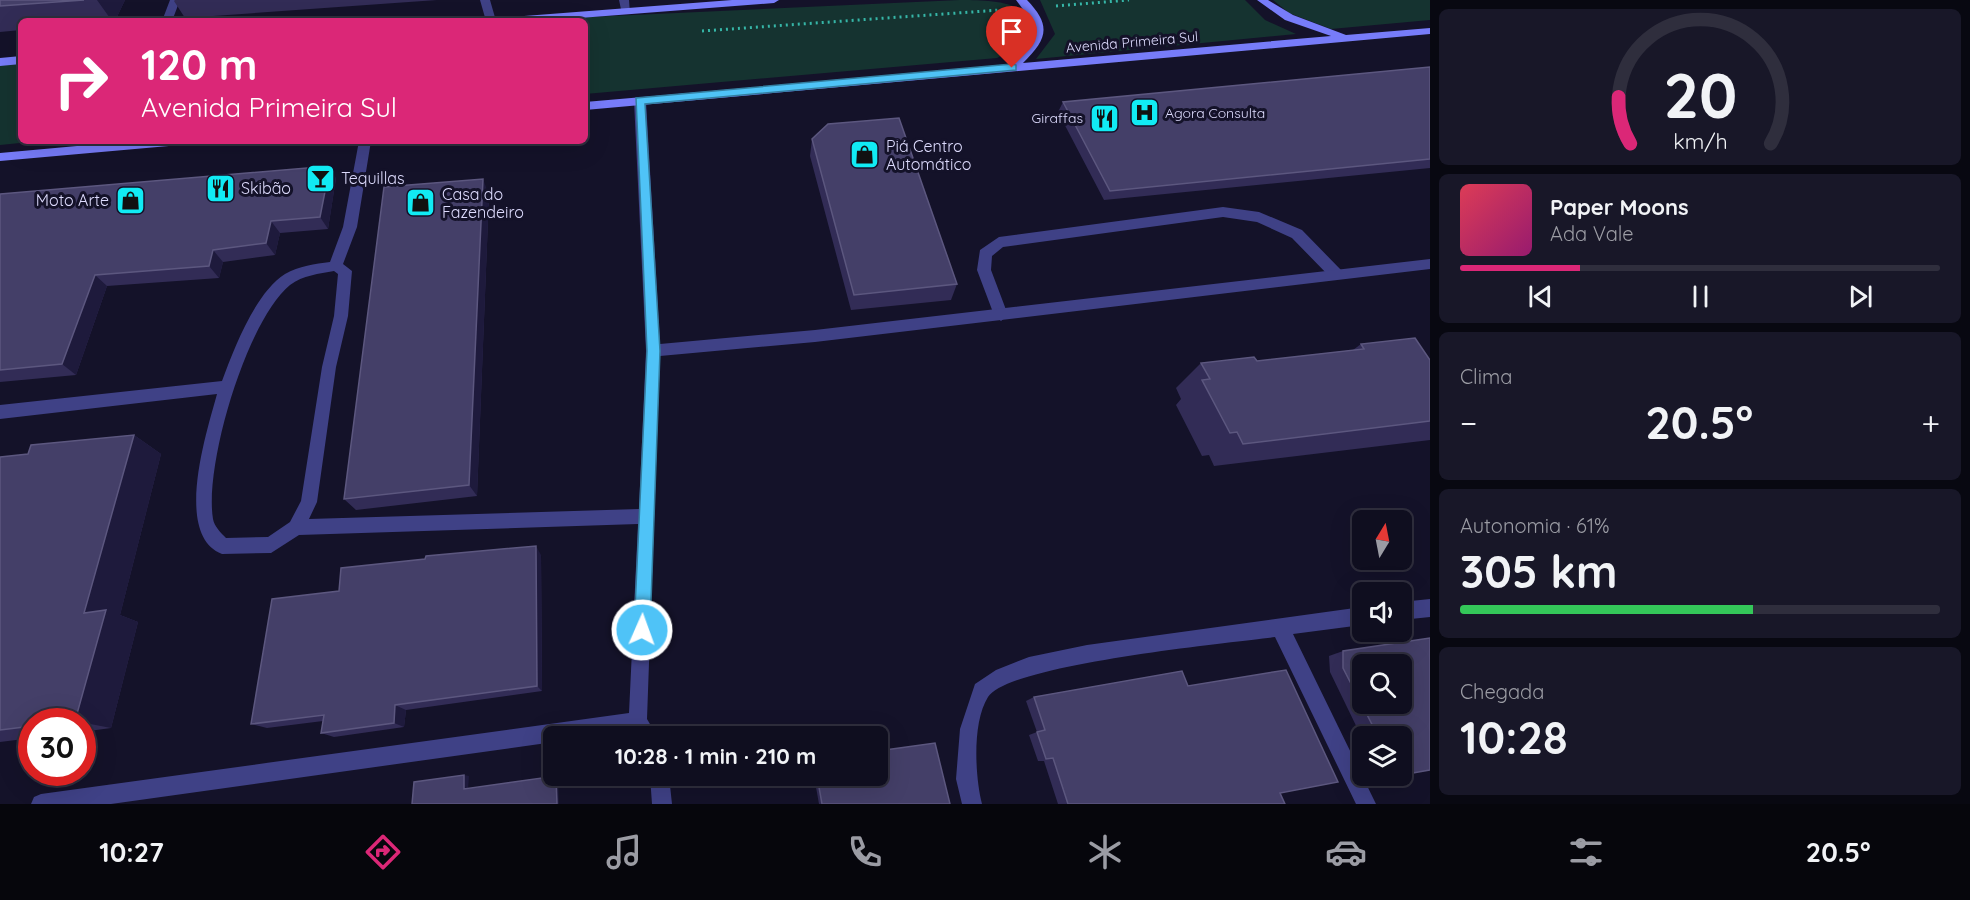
<!DOCTYPE html>
<html lang="pt">
<head>
<meta charset="utf-8">
<style>
  :root { --surface:#0f0e1f; --page:#181728; --text:#f1f3f6; --muted:#9b9ca4; --line:#2f2e3d; --accent:#db2777 }
  body { margin:0; font-family:Quicksand,sans-serif; background:var(--page); color:var(--text); height:100vh; display:flex; flex-direction:column; font-size:22px; white-space:nowrap }
  * { box-sizing:border-box; margin:0 }
  p { font-size:20px; color:var(--muted) }
  .icon { flex:none; width:33px; height:33px; fill:none; stroke:currentColor; stroke-width:2; stroke-linecap:round; stroke-linejoin:round }
  .map { position:relative; flex:1; overflow:hidden }
  .side { display:flex; flex-direction:column; gap:9px; padding:9px; background:#080811; width:540px }
  .side>* { flex:none }
  .banner { position:absolute; left:18px; top:18px; width:570px; height:126px; border-radius:9px; box-shadow:0 6px 24px #0002,0 0 0 2px var(--line); background:#db2777; color:#fff; overflow:hidden }
  .needle { width:39px; rotate:10deg }
  .buttons { position:absolute; left:1352px; top:510px; display:grid; gap:12px }
  .buttons a { display:grid; place-items:center; width:60px; height:60px; border-radius:9px; background:var(--surface); box-shadow:0 6px 24px #0002,0 0 0 2px var(--line); font-size:30px }
  .speed { position:absolute; left:18px; top:708px; display:flex; gap:12px; font-size:30px; font-weight:700; text-align:center }
  .speed>* { display:grid; place-content:center; width:78px; height:78px; border-radius:50%; background:var(--surface); box-shadow:0 6px 24px #0002,0 0 0 2px var(--line); line-height:1 }
  .speed .limit { border:9px solid #d22; background:#fff; color:#111 }
  .pin { position:absolute; display:grid; place-items:center; width:51px; height:51px; color:#fff; margin:-62px -26px; border-radius:50% 50% 50% 0; rotate:-45deg; box-shadow:0 0 6px #0007 }
  .pin .icon { rotate:45deg }
  .me { position:absolute; width:66px; margin:-33px; rotate:2deg; stroke-linejoin:round; filter:drop-shadow(0 0 4px #0008) }
  .turn { display:flex; align-items:center; gap:21px; height:126px; padding:0 24px; font-size:27px }
  .turn .icon { width:78px; height:78px; stroke-width:2.5 }
  .turn b { display:block; font-size:42px; line-height:51px }
  .big { font-size:45px; font-weight:700; line-height:1.1 }
  .side .tile { flex:1; display:flex; flex-direction:column; justify-content:center; gap:9px; min-width:0; padding:0 21px; border-radius:9px; background:var(--page) }
  .side .dial { align-items:center; gap:0 }
  .dial svg { height:156px; overflow:visible; fill:none; stroke:var(--line); stroke-width:7; stroke-linecap:round; text-anchor:middle }
  .dial text { fill:var(--text); stroke:none }
  .song { display:flex; align-items:center; gap:18px }
  .cover { width:72px; height:72px; border-radius:9px; background:linear-gradient(135deg,hsl(350 70% 55%),hsl(320 70% 35%)) }
  .played { height:6px; border-radius:3px; background:linear-gradient(90deg,var(--accent) 25%,var(--line) 25%) }
  .keys { display:flex; justify-content:space-around; direction:ltr }
  .heat { display:flex; justify-content:space-between; align-items:center; font-size:33px; direction:ltr }
  .charge { height:9px; border-radius:4px; background:linear-gradient(90deg,#34c759 61%,var(--line) 0) }
  .trip { position:absolute; left:543px; top:726px; width:345px; height:60px; border-radius:9px; background:var(--surface); box-shadow:0 6px 24px #0002,0 0 0 2px var(--line); font-weight:700; line-height:60px; text-align:center }
  .tab-bar { display:flex; height:96px; justify-content:space-around; align-items:center; background:#06060c; color:var(--muted) }
  .tab-bar .icon { width:42px; height:42px }
  .tab-bar .current { color:var(--accent) }
  .tab-bar b { font-size:27px; color:var(--text) }
  main { display:flex; flex:1; min-height:0 }
  .map>svg:first-child { display:block }
  .green { fill:#153330 }
  .lines { fill:none; stroke-linecap:round; stroke-linejoin:round }
  .path { stroke:#36b6a7; stroke-width:3; stroke-dasharray:2 4; stroke-linecap:butt }
  .service { fill:#3f4186; fill-rule:evenodd }
  .minor { fill:#3f4186; fill-rule:evenodd }
  .secondary { fill:#777cf9; fill-rule:evenodd }
  .wall { fill:#322c56 }
  .shaded-wall { fill:#1e1a3c }
  .building { fill:#443f68; stroke:#5c577f; stroke-width:1.5; fill-rule:evenodd }
  .route { fill:#4fc3f7; stroke:#337fa1; stroke-width:1.5 }
  .labels { text-anchor:middle; dominant-baseline:central; stroke-width:6; stroke-linejoin:round; paint-order:stroke }
  .far-street-label { font-size:14px; fill:#dddbfd; stroke:#141229 }
  .far-poi-label { font-size:14px; fill:#dddbfd; stroke:#141229; text-anchor:start }
  .poi-label { font-size:16px; fill:#dddbfd; stroke:#141229; text-anchor:start }
</style>
</head>
<body>
<main>
<div class="map">
<svg width="1430" height="804" viewBox="0 0 1430 804">
  <rect width="100%" height="100%" fill="#141229"/>
  <path class="green" d="M960,0c26,0 86,0 69,41l-32,17 -412,36v-73h-83z
    M1040,0h205l20,20 31,14 -260,25 19,-25z
    M1273,0h157v20l-99,9 -42,-16z
    M21,62v79h19l-40,4v-81z"/>
  <g class="lines">
    <path class="path" d="M1056,6l73,-6
      M702,31l298,-21"/>
    <path class="service" d="M1223,207l36,5 43,18 39,40 2,4 -2,4h-10l-39,-40 -35,-16 -34,-5 -220,30 -11,9 -1,14 17,45 -7,6 -7,-6 -17,-45 3,-20 19,-13z"/>
    <path class="minor" d="M170,0h10l-8,21h-10z
      M480,0h10l6,21h-10z
      M619,0h10l1,14h-8z
      M640,97l6,4 14,243 155,-14 615,-71v10l-615,73 -155,14 -13,363 10,17h-20l-3,-5 -40,5h-40v6l-443,62h-80l3,-7 7,-3 588,-81 9,-189 -339,11 -28,18 -49,1c-49,-19 -15,-123 -5,-160l-217,25v-14l222,-24c12,-32 33,-88 63,-107 14,-8 30,-10 45,-12l13,-35 16,-86h12l-14,86 -14,37 9,7 -4,45 -12,51 -19,135 -8,17 330,-10 7,-158 -12,-250zM334,271l4,3 -4,42 -12,51 -21,134 -11,21 -22,15 -42,1c-5,-5 -12,-12 -13,-19 -9,-54 34,-199 77,-234 13,-10 29,-11 44,-14z
      M1430,599v18l-29,3v-18z
      M1362,607v18l-69,9 83,170h-20l-81,-167c-46,6 -266,27 -287,60 -16,25 -13,80 -6,107h-20l-6,-25 4,-50 15,-45 21,-14 33,-13 58,-12z
      M650,776h19l3,28h-20z"/>
    <path class="secondary" d="M732,0h47l-5,3 -233,18h-48l5,-3z
      M1016,0h11c25,26 20,39 -4,63l308,-27 -46,-16 -28,-20h11l25,15 53,20 84,-7v6l-845,76v-8l424,-37c29,-28 32,-33 7,-65z
      M21,56v8l-21,2v-8z
      M132,141h54l-6,4 -180,16v-8z"/>
  </g>
  <path class="wall" d="M0,0h125l-10,21h-94v9l-21,2z
    M175,0h262l-252,18 -11,-17z
    M1430,67v101l-326,32 -46,-88 5,-10z
    M812,139l145,145 -6,16 -100,10 -41,-154z
    M336,178l-8,51 -48,4 -5,22 -52,7 -4,16 -112,8 -31,89 -76,7v-188z
    M489,195l-12,301 -121,14 -12,-11z
    M1361,344l69,16v80l-216,26 -5,-11 -7,1 -26,-51 5,-6 -5,-11 25,-25 56,-2 96,-11z
    M134,435l27,19 -41,161 18,7 -27,106 -29,4v-10h-50v16l-32,4v-285l28,-3z
    M541,555l1,136 -136,19 -2,17 -70,10 -13,-4 2,-12 -56,7 -16,-4 88,-133z
    M1343,651l58,85h-39v2l-32,-66 -1,-16z
    M1188,686l92,107 5,11h-227l-14,-43h-6l-9,-26 8,-3 -11,-31 8,-4z
    M814,776h64l69,28h-128z
    M1380,776h17l-16,1z"/>
  <path class="shaded-wall" d="M97,0h28l-10,21h-3z
    M330,166l6,12 -8,51 -8,-12z
    M483,179l6,16 -12,301 -8,-11z
    M271,221l9,12 -5,22 -9,-12z
    M213,250l10,12 -4,16 -10,-12z
    M95,275l12,11 -31,89 -14,-11z
    M134,435l27,19 -41,161 18,7 -27,106 -36,-7 9,-108z
    M536,546l5,9 1,136 -5,-5z
    M395,705l11,5 -2,17 -10,-4z
    M464,775l5,1 -1,14 -4,-1z
    M556,776l2,1 1,27h-2z"/>
  <path class="building" d="M0,0h84l-84,6z
    M1430,67v92l-320,32 -47,-89z
    M899,118l58,166 -103,11 -42,-156 16,-15z
    M330,166l-10,51 -49,4 -5,22 -53,7 -4,16 -114,9 -33,89 -62,6v-176z
    M483,179l-14,306 -125,14 40,-312z
    M1415,338l15,22v61l-187,23 -6,-12 -7,1 -28,-53 8,-1 -9,-16 53,-6 3,4 107,-12 -3,-5z
    M134,435l-50,178 22,-3 -31,111 -43,1v4l-32,4v-273l28,-3 3,-9z
    M536,546l1,140 -142,19 -1,18 -73,10 3,-18 -73,9 21,-125 67,-8 2,-23 84,-9 1,-3z
    M1430,638v132l-29,5v-39h-23l-35,-68v-17zM1362,664h39v40h-39z
    M1286,670l52,112 -58,11 5,11h-217l-15,-46 -7,1 -9,-27 8,-2 -11,-33 148,-26 6,15z
    M935,743l15,61h-128l-5,-28h61v-25z
    M464,775v14l92,-13 1,28h-145l2,-22z"/>
  <path class="route" d="M1012,64l4,1v5l-371,34 15,247 -10,279 -3,6 -5,2 -6,-2 -2,-6 13,-279 -11,-253z"/>
  <defs>
    <symbol id="hospital-square" viewBox="-11 -11 22 22"><rect x="-9" y="-9" width="18" height="18" rx="4" fill="#11ebf4" stroke="#141229"/><path d="M-5-5h3v3.5h4V-5h3V5h-3V1.5h-4V5h-3Z" fill="#111"/></symbol>
    <symbol id="restaurant-square" viewBox="-11 -11 22 22"><rect x="-9" y="-9" width="18" height="18" rx="4" fill="#11ebf4" stroke="#141229"/><path d="M-5-6h1v4h1v-4h1v4h1v-4h1v5L-1.5 .5V6h-2V.5L-5-1ZM5-6V6H3V1.5H1.5Q1.5-4 5-6Z" fill="#111"/></symbol>
    <symbol id="shop-square" viewBox="-11 -11 22 22"><rect x="-9" y="-9" width="18" height="18" rx="4" fill="#11ebf4" stroke="#141229"/><path d="M-5-2.5h2.3a2.7 3.5 0 0 1 5.4 0H5L5.5 6h-11ZM-1.5-2.5h3a1.5 2.3 0 0 0-3 0Z" fill="#111"/></symbol>
    <symbol id="bar-square" viewBox="-11 -11 22 22"><rect x="-9" y="-9" width="18" height="18" rx="4" fill="#11ebf4" stroke="#141229"/><path d="M-6-5H6L.8 .8V4.5H3.5V6h-7V4.5H-.8V.8Z" fill="#111"/></symbol>
  </defs>
  <g fill-rule="evenodd">
    <use href="#hospital-square" x="1128" y="96" width="33" height="33"/>
    <use href="#restaurant-square" x="1088" y="102" width="33" height="33"/>
    <use href="#shop-square" x="848" y="138" width="33" height="33"/>
    <use href="#bar-square" x="304" y="162" width="33" height="33"/>
    <use href="#restaurant-square" x="204" y="172" width="33" height="33"/>
    <use href="#shop-square" x="114" y="184" width="33" height="33"/>
    <use href="#shop-square" x="404" y="186" width="33" height="33"/>
  </g>
  <g class="labels">
    <g class="far-street-label">
      <text transform="translate(1132 42) rotate(-5)">Avenida Primeira Sul</text>
    </g>
    <g class="far-poi-label">
      <text x="1165" y="113">Agora Consulta</text>
      <text x="1083" y="118" text-anchor="end">Giraffas</text>
    </g>
    <g class="poi-label">
      <text x="886" y="146">Piá Centro<tspan x="886" dy="18">Automático</tspan></text>
      <text x="341" y="178">Tequillas</text>
      <text x="241" y="188">Skibão</text>
      <text x="442" y="194">Casa do<tspan x="442" dy="18">Fazendeiro</tspan></text>
      <text x="109" y="200" text-anchor="end">Moto Arte</text>
    </g>
  </g>
</svg>
<div class="buttons">
<a><svg class="needle" viewBox="-14 -14 28 28"><path d="M0-13l5 13h-10z" fill="#e53935"/><path d="M0 13l5-13h-10z" fill="#9b9ca4"/></svg></a>
<a><svg class="icon" aria-label="sound" viewBox="0 0 24 24"><path d="M4 9h4l5-4v14l-5-4H4zM17 9q2 3 0 6"/></svg></a>
<a><svg class="icon" aria-label="search" viewBox="0 0 24 24"><circle cx="10" cy="10" r="6"/><path d="M15 15l6 6"/></svg></a>
<a><svg class="icon" aria-label="layers" viewBox="0 0 24 24"><path d="M12 4l9 5-9 5-9-5zM3 14l9 5 9-5"/></svg></a>
</div>
<div class="speed"><div class="limit">30</div></div>
<div class="pin" style="left:1012px;top:68px;background:#d93025"><svg class="icon" aria-label="arrive" viewBox="0 0 24 24"><path d="M6 21V4h12l-3 4 3 4H6"/></svg></div>
<svg class="me" style="left:642px;top:630px" viewBox="-20 -20 40 40"><circle r="17" fill="#4fc3f7" stroke="#fff" stroke-width="3"/><path d="M0-11L8 9 0 5-8 9z" fill="#fff"/></svg>
<div class="trip">10:28 · 1 min · 210 m</div>
<div class="banner">
<div class="turn"><svg class="icon" aria-label="right" viewBox="0 0 24 24"><path d="M7 20v-9h11M14 6l5 5-5 5"/></svg><div><b>120 m</b>Avenida Primeira Sul</div></div>
</div>
</div>
<section class="side">
<div class="tile dial"><svg viewBox="0 0 100 80">
<path d="M14 69A42 42 0 1 1 86 69"/>
<path d="M14 69A42 42 0 0 1 8 45" stroke="#db2777"/>
<text x="50" y="56" font-size="32" font-weight="700">20</text>
<text x="50" y="72" font-size="11">km/h</text>
</svg></div>
<div class="tile">
<div class="song"><i class="cover"></i><div><b>Paper Moons</b><p>Ada Vale</p></div></div>
<div class="played"></div>
<div class="keys"><svg class="icon" aria-label="previous" viewBox="0 0 24 24"><path d="M18 5L8 12l10 7zM5 5v14"/></svg><svg class="icon" aria-label="pause" viewBox="0 0 24 24"><path d="M8 5v14M16 5v14"/></svg><svg class="icon" aria-label="next" viewBox="0 0 24 24"><path d="M6 5l10 7-10 7zM19 5v14"/></svg></div>
</div>
<div class="tile"><p>Clima</p>
<div class="heat"><a>−</a><b class="big">20.5°</b><a>+</a></div>
</div>
<div class="tile"><p>Autonomia · 61%</p><b class="big">305 km</b><div class="charge"></div></div>
<div class="tile"><p>Chegada</p><b class="big">10:28</b></div>
</section>
</main>
<nav class="tab-bar">
<b>10:27</b>
<svg class="icon current" aria-label="directions" viewBox="0 0 24 24"><path d="M12 3l9 9-9 9-9-9zM9 14v-3h6M13 9l2 2-2 2"/></svg>
<svg class="icon" aria-label="music" viewBox="0 0 24 24"><path d="M9 18V5l10-2v13"/><circle cx="6" cy="18" r="3"/><circle cx="16" cy="16" r="3"/></svg>
<svg class="icon" aria-label="phone" viewBox="0 0 24 24"><path d="M5 4h4l2 5-3 2q2 4 5 5l2-3 5 2v4C11 20 4 13 5 4z"/></svg>
<svg class="icon" aria-label="climate" viewBox="0 0 24 24"><path d="M12 3v18M4 7l16 10M4 17L20 7"/></svg>
<svg class="icon" aria-label="car" viewBox="0 0 24 24"><path d="M5 17H2v-5l4-1 3-4h7l3 4 3 1v5h-3M9 17h6M6 11h13"/><circle cx="7" cy="17" r="2"/><circle cx="17" cy="17" r="2"/></svg>
<svg class="icon" aria-label="filters" viewBox="0 0 24 24"><path d="M4 7h16M4 17h16"/><circle cx="9" cy="7" r="2"/><circle cx="15" cy="17" r="2"/></svg>
<b>20.5°</b>
</nav>
</body>
</html>
